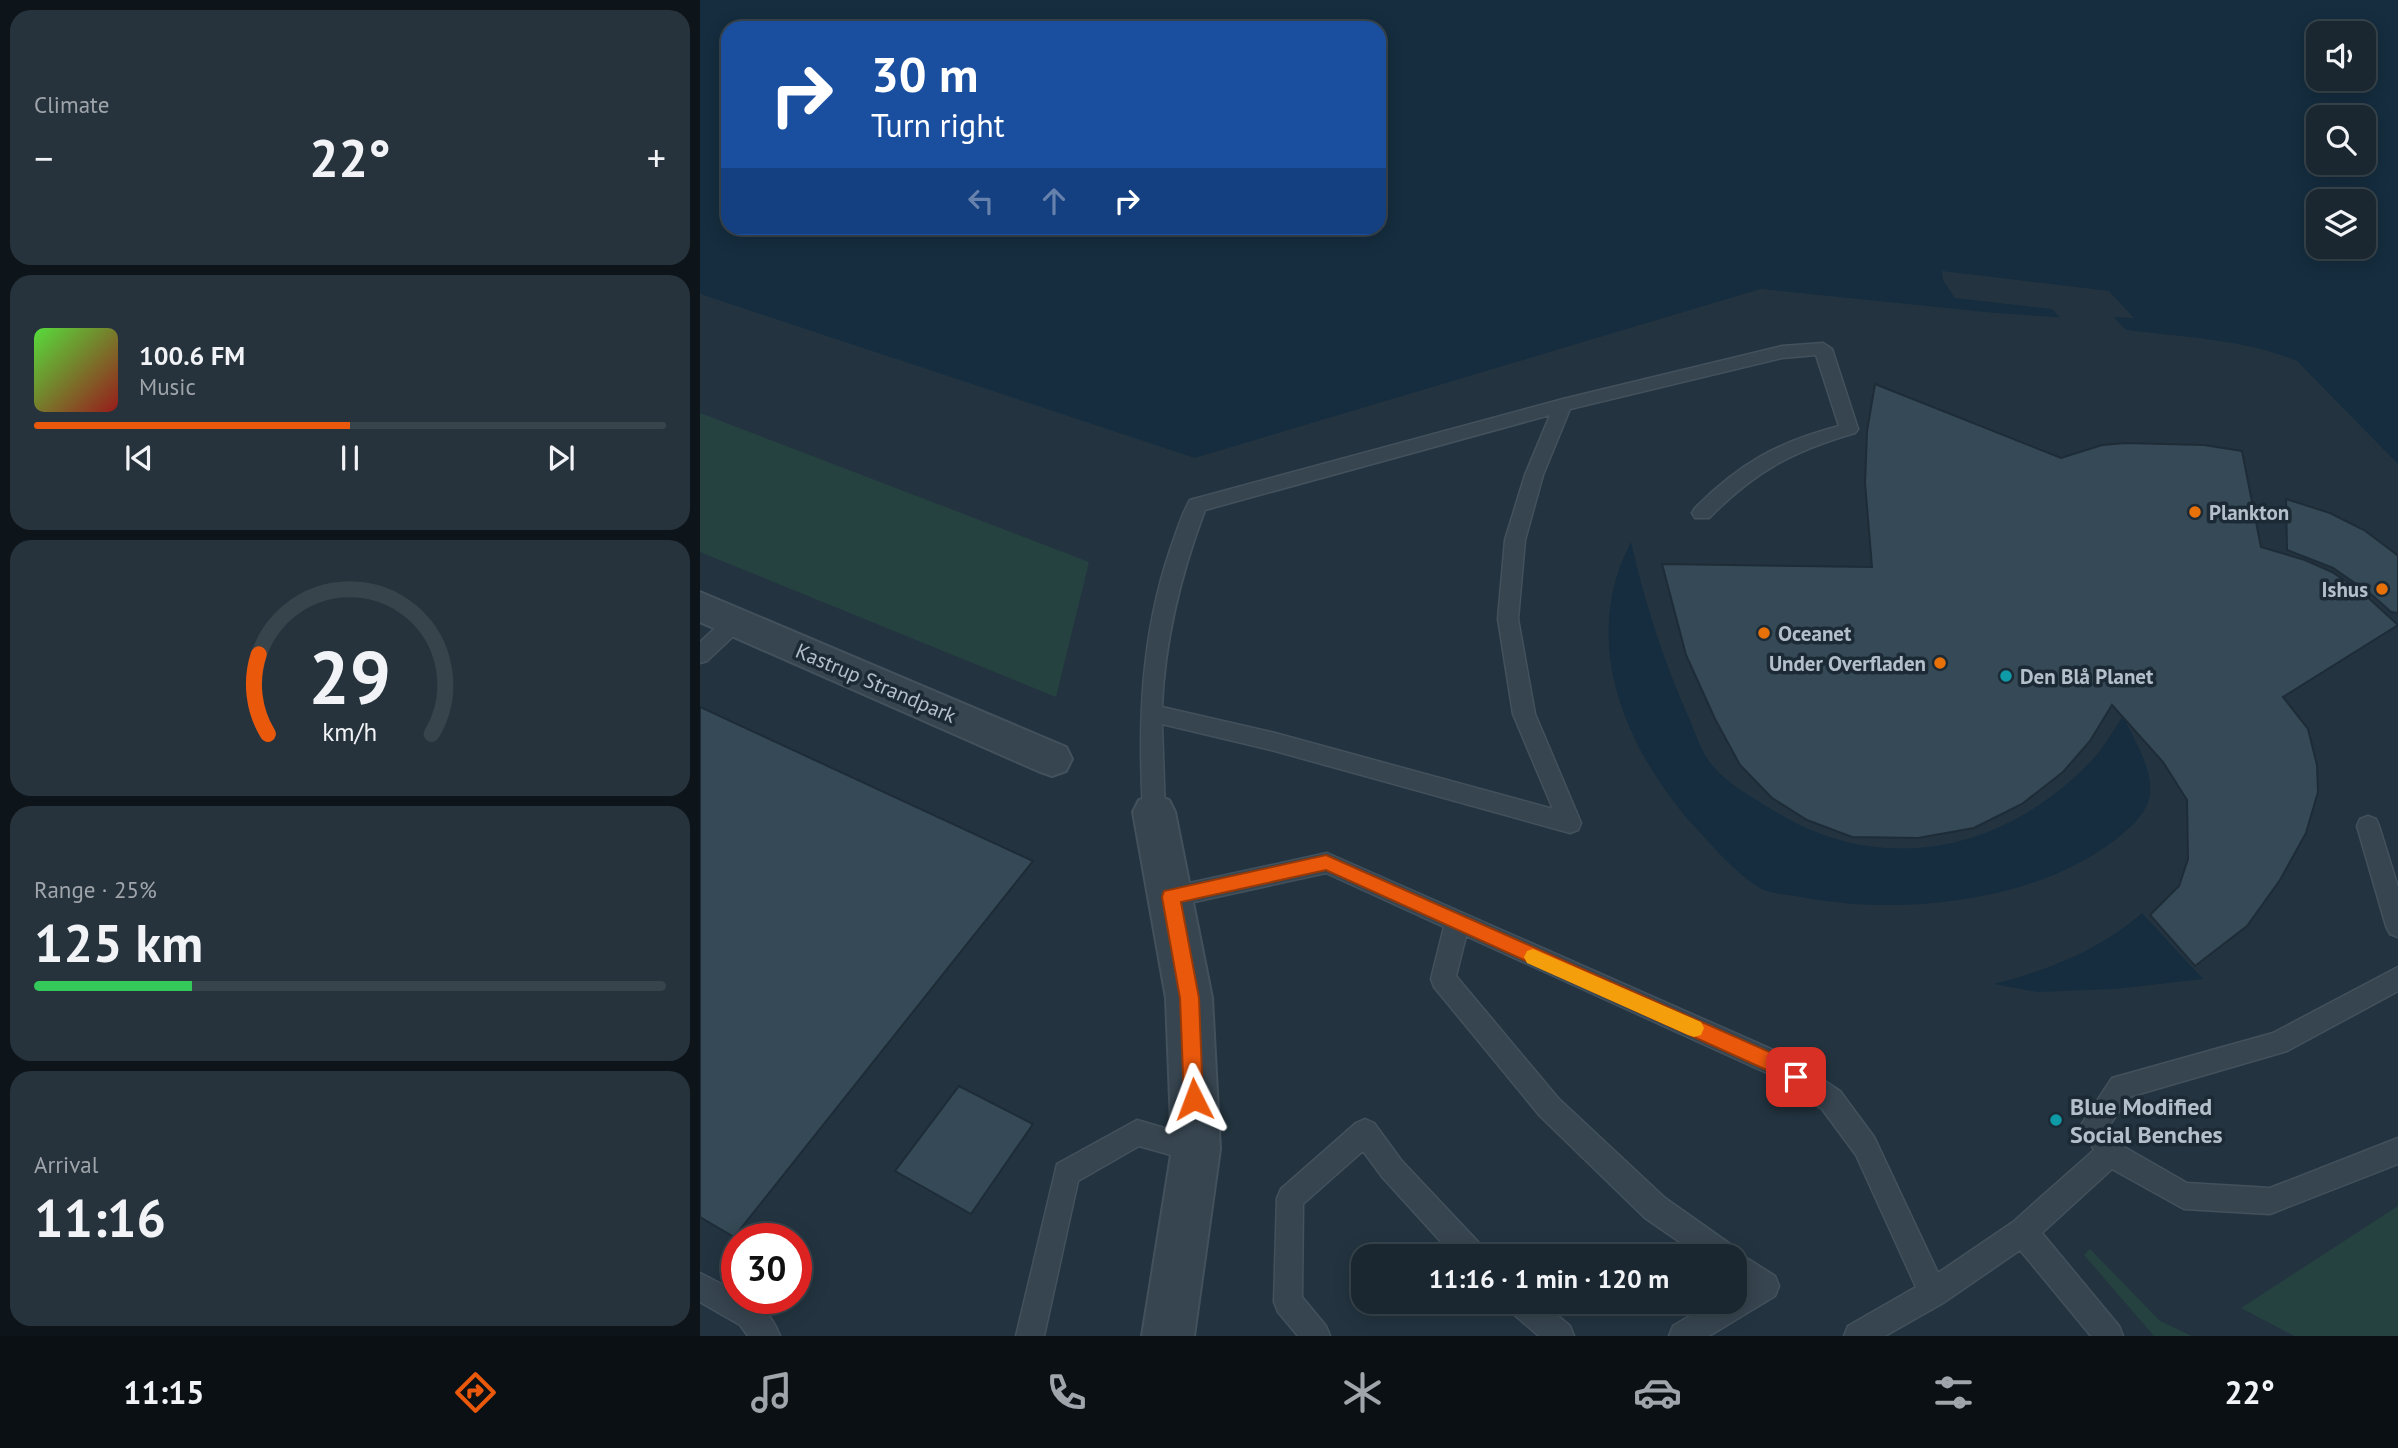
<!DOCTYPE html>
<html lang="en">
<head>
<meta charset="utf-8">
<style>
  :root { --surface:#1a2730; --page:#27333c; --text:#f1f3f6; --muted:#9fa5ab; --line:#38444c; --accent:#ea580c }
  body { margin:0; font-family:"PT Sans",sans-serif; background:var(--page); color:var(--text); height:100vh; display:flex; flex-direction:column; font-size:26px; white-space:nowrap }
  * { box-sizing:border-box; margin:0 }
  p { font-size:23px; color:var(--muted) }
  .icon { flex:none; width:38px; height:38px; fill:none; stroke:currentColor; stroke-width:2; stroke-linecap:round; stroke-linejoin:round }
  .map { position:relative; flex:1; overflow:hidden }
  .panel { display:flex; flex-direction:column; gap:10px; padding:10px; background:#0e151a; width:700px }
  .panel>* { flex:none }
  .hud { position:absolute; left:21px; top:21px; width:665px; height:214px; border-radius:21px; box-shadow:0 4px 18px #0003,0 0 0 2px var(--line); background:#1a4fa0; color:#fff; overflow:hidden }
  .tools { position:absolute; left:1606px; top:21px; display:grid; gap:14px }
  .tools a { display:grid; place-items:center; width:70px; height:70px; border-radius:14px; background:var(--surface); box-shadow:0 4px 18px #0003,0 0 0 2px var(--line); font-size:35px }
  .speed { position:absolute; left:21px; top:1223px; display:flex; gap:14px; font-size:35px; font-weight:700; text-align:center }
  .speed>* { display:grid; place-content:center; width:91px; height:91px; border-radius:50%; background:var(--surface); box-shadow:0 4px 18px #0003,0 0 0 2px var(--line); line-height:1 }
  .speed .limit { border:10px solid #d22; background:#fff; color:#111 }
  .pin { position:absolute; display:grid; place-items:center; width:60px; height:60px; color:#fff; margin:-30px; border-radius:14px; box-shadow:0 4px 10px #0006 }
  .me { position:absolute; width:77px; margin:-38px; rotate:357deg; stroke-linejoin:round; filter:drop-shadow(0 0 5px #0008) }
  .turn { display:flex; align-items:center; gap:24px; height:147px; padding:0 35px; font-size:32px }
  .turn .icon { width:91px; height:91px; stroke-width:2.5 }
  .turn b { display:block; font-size:49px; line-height:60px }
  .lanes { display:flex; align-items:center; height:66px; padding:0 35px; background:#0003; justify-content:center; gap:35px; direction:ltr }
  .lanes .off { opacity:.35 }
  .big { font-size:52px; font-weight:600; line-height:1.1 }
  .panel .card { flex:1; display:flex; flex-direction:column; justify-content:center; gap:10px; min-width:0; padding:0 24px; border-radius:21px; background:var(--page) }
  .panel .dial { align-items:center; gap:0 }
  .dial svg { height:182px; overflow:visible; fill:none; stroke:var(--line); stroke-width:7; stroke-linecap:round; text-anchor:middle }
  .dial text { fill:var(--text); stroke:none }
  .song { display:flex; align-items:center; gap:21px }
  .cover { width:84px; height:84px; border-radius:10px; background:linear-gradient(135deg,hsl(110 70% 55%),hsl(0 70% 35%)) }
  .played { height:7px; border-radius:4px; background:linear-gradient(90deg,var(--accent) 50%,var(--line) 50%) }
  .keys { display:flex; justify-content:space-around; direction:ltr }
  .heat { display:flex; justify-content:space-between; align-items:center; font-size:38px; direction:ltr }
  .charge { height:10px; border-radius:5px; background:linear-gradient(90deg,#34c759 25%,var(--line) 0) }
  .trip { position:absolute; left:651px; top:1244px; width:396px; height:70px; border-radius:21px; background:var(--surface); box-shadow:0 4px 18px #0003,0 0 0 2px var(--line); font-weight:600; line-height:70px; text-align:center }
  .tabs { display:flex; height:112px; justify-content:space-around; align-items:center; background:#0a1013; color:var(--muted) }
  .tabs .icon { width:49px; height:49px }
  .tabs .selected { color:var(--accent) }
  .tabs b { font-size:32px; color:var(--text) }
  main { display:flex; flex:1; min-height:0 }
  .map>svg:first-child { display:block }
  .green { fill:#254140 }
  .water { fill:#152d3f; fill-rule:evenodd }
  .pier { fill:#233440 }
  .building { fill:#354956; stroke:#1e2c37; stroke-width:2 }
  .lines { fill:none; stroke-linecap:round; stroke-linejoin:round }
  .lane-casing { stroke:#43515c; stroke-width:3 }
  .street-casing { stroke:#43515c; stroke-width:4 }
  .lane { fill:#374550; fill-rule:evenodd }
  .street { fill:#374550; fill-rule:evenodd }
  .route { fill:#ea580c; stroke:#983908; stroke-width:2 }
  .slow { fill:#f59e0b }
  .food-dot { fill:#e8710a; stroke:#1c2a35; stroke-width:2.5 }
  .culture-dot { fill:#0f9aa8; stroke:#1c2a35; stroke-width:2.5 }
  .labels { text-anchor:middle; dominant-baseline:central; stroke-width:7; stroke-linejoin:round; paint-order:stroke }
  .poi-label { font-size:21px; font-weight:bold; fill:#b3c0cb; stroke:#1c2a35; text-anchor:start }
  .street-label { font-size:21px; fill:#b3c0cb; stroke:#1c2a35 }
  .near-poi-label { font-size:24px; font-weight:bold; fill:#b3c0cb; stroke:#1c2a35; text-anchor:start }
</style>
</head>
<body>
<main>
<section class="panel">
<div class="card"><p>Climate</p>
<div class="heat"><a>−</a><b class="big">22°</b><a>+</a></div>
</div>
<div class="card">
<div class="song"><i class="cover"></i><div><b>100.6 FM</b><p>Music</p></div></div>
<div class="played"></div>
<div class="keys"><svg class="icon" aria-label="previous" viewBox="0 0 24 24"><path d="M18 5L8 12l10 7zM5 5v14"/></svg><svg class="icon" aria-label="pause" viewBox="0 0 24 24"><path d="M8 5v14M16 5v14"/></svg><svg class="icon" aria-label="next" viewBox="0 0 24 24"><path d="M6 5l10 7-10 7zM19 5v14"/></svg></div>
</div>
<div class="card dial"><svg viewBox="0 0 100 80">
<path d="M14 69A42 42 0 1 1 86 69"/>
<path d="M14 69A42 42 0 0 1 10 34" stroke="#ea580c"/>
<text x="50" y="56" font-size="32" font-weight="700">29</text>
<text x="50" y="72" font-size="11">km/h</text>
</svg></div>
<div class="card"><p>Range · 25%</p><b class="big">125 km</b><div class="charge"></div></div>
<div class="card"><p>Arrival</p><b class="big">11:16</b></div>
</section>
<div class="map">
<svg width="1698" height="1336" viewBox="0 0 1698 1336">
  <rect width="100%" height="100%" fill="#233440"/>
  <path class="green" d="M0,413l389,149 -33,135 -356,-145z
    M1698,1206v130h-104l-53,-28z
    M1390,1249l70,72 32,15h-38l-70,-81z"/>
  <path class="water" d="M0,0h1698v466l-101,-105c-53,-22 -114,-24 -171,-31l-9,-9 -122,-8 -234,-24 -566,169 -153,-42 -342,-122zM28,28h651v200h-651zM1619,33h45v46h-45zM1619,117h45v46h-45zM1619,201h45v46h-45z
    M931,542c14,61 32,118 58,176 6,14 12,35 23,47 15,19 39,31 59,44 110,70 234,43 321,-49 12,-13 21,-29 31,-44 11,24 30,52 27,79 -3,19 -21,34 -35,45 -81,63 -217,76 -314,57 -12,-2 -26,-3 -37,-7 -17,-7 -46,-37 -59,-52 -75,-78 -129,-192 -74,-296z
    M1442,913l61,66 -88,10 -78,3 -43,-8c54,-14 106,-34 148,-71z"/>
  <path class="pier" d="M1242,271l167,20 25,27 -20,-1 13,16 -11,-9 -55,-5 -9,-10 -97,-11 -12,-18z
    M1061,289l261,29 -260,-25 -567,169 -154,-43 -341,-122v-3l495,164z
    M1426,330l112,14 59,17 101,103v6l-103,-106 -21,-8 -36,-8 -109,-14z"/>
  <path class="building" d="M1175,384l186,74 41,-13 24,-2 78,2 38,6 19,96 44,13 27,12 31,21 35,32 -115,72 25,32 9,36 1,27 -12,41 -26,47 -33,46 -52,40 -45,-51 29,-29 9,-27 -1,-59 -24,-38 -51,-57 -22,36 -27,31 -41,32 -48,24 -56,10 -66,-1 -45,-17 -35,-22 -32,-33 -25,-46 -29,-64 -24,-91 210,3 -7,-84 2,-52z
    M1586,499l44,14 34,17 32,24 2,2v57l-7,-1 -19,-17 -39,-27 -46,-18z
    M0,707l333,154 -299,376 -34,-20z
    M259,1086l74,38 -62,90 -76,-43z"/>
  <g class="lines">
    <defs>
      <path id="lane" d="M1123,343l9,6 26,80 -3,4c-62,18 -100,38 -146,85h-14l-3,-5 3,-5c45,-45 83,-66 144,-82l-23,-71 -34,3 -212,51 -27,66 -18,65 -7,79 17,95 46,109 -3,7 -8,3 -295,-82 -113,-27 3,88 -3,7 -8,3 -8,-3 -3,-7c-5,-90 -2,-176 27,-262 6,-16 11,-35 20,-50l373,-101 219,-53zM850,415l-25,60 -20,65 -7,79 15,95 40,95 -278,-76 -113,-26c3,-70 19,-133 43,-197z
        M35,614l7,2 3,6 -3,6 -35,33 -7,2v-21l28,-26z
        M1668,816l8,3 3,7 19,61v50l-8,-3 -4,-8 -29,-100 3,-7z
        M627,853l460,203 53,35 34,46 64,136 75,-51 81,-72 -13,-25 31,-47 161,-45 125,-66v24l-111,60 -158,46 -20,29 10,18 68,39 83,5 128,-50v26l-128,50 -86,-5 -72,-40 -70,64 77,93 4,10h-32l-71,-86 -77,53 -58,33h-41l4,-10 68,-39 -60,-132 -34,-46 -53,-35 -303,-138 -10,40 102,122 107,100 68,48 1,4 41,26 4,10 -4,10 -66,40h-40l4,-10 40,-24h21v-13l6,-4 -6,-4v-25h-34l-55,-38 -105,-102 -106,-129 -3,-8 13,-52 -118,-54 -155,34 -8,-3 -4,-7 4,-7 8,-3z
        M665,1119l9,4 27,37 81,86 4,10h-32l-71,-78 -20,-27 -60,53 -1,93 24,29 4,10h-32l-20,-24 -4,-10 3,-104 4,-9 75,-66z
        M437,1120l68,20 4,9 -4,9 -9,4 -57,-16 -61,35 -34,155h-28l41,-172z
        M0,1273l37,19v6c22,0 35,18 43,38h-32l-8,-11 -40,-23z
        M807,1302h35l28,24 4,10h-35l-28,-24z"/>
      <path id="street" d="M0,592l366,155 6,12 -6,12 -14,5 -14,-5 -338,-149z
        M454,794l15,6 6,12 37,186 8,151 -26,187h-52l30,-187 -6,-151 -33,-186 6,-12z"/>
    </defs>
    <use href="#lane" class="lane-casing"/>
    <use href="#street" class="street-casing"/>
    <use href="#lane" class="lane"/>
    <use href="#street" class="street"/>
  </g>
  <path class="route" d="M626,855l459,204 17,11 3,7 -3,6 -6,3 -25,-14 -445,-202 -145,32 18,96 4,101 -2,7 -7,2 -7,-2 -3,-7 -4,-101 -18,-101 2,-6z"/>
  <path class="slow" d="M833,949l168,73 3,6 -3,7 -7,2 -6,-2 -161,-72 -3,-6 3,-6z"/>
  <g class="food-dot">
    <circle cx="1495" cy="512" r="7"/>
    <circle cx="1682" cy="589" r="7"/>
    <circle cx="1064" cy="633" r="7"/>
    <circle cx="1240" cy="663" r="7"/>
  </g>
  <g class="culture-dot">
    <circle cx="1306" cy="676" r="7"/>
    <circle cx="1356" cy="1120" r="7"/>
  </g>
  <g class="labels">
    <g class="poi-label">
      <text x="1509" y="512">Plankton</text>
      <text x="1668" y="589" text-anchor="end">Ishus</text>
      <text x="1078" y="633">Oceanet</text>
      <text x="1226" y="663" text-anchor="end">Under Overfladen</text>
      <text x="1320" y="676">Den Blå Planet</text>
    </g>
    <g class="street-label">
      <text transform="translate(176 683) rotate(23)">Kastrup Strandpark</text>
    </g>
    <g class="near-poi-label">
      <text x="1370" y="1106">Blue Modified<tspan x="1370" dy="28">Social Benches</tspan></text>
    </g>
  </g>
</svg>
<div class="tools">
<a><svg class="icon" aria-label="sound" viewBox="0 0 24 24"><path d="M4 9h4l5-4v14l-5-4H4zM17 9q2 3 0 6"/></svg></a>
<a><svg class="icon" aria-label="search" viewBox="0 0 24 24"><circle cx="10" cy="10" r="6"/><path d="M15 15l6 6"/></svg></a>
<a><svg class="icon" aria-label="layers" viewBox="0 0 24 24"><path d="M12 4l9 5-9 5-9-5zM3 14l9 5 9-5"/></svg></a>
</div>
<div class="speed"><div class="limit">30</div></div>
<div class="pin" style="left:1096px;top:1077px;background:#d93025"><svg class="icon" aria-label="arrive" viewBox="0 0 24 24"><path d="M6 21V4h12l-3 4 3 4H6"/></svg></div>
<svg class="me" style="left:494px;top:1099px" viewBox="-20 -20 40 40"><path d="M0-17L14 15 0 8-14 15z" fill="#ea580c" stroke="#fff" stroke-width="4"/></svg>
<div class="trip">11:16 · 1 min · 120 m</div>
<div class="hud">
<div class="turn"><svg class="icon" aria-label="right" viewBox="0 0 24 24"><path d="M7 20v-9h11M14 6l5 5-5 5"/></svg><div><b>30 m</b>Turn right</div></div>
<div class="lanes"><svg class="icon off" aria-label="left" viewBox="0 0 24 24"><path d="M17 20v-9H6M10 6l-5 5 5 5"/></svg><svg class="icon off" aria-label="ahead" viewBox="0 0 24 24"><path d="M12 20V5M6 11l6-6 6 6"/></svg><svg class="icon" aria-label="right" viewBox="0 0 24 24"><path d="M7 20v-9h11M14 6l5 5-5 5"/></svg></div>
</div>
</div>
</main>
<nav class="tabs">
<b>11:15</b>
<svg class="icon selected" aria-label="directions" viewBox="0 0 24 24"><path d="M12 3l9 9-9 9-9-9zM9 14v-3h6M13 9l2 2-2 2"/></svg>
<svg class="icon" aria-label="music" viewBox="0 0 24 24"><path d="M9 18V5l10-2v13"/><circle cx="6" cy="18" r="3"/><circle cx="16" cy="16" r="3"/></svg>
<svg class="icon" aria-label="phone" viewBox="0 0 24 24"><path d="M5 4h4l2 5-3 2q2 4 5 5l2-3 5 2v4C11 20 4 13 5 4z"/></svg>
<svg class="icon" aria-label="climate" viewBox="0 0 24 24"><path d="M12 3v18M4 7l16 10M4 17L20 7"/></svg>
<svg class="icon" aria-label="car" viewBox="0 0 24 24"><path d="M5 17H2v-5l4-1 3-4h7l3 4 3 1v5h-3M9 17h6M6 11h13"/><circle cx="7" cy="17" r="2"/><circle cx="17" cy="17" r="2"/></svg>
<svg class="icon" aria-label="filters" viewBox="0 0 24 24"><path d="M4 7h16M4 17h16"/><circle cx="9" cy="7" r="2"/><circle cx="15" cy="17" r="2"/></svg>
<b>22°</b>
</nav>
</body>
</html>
